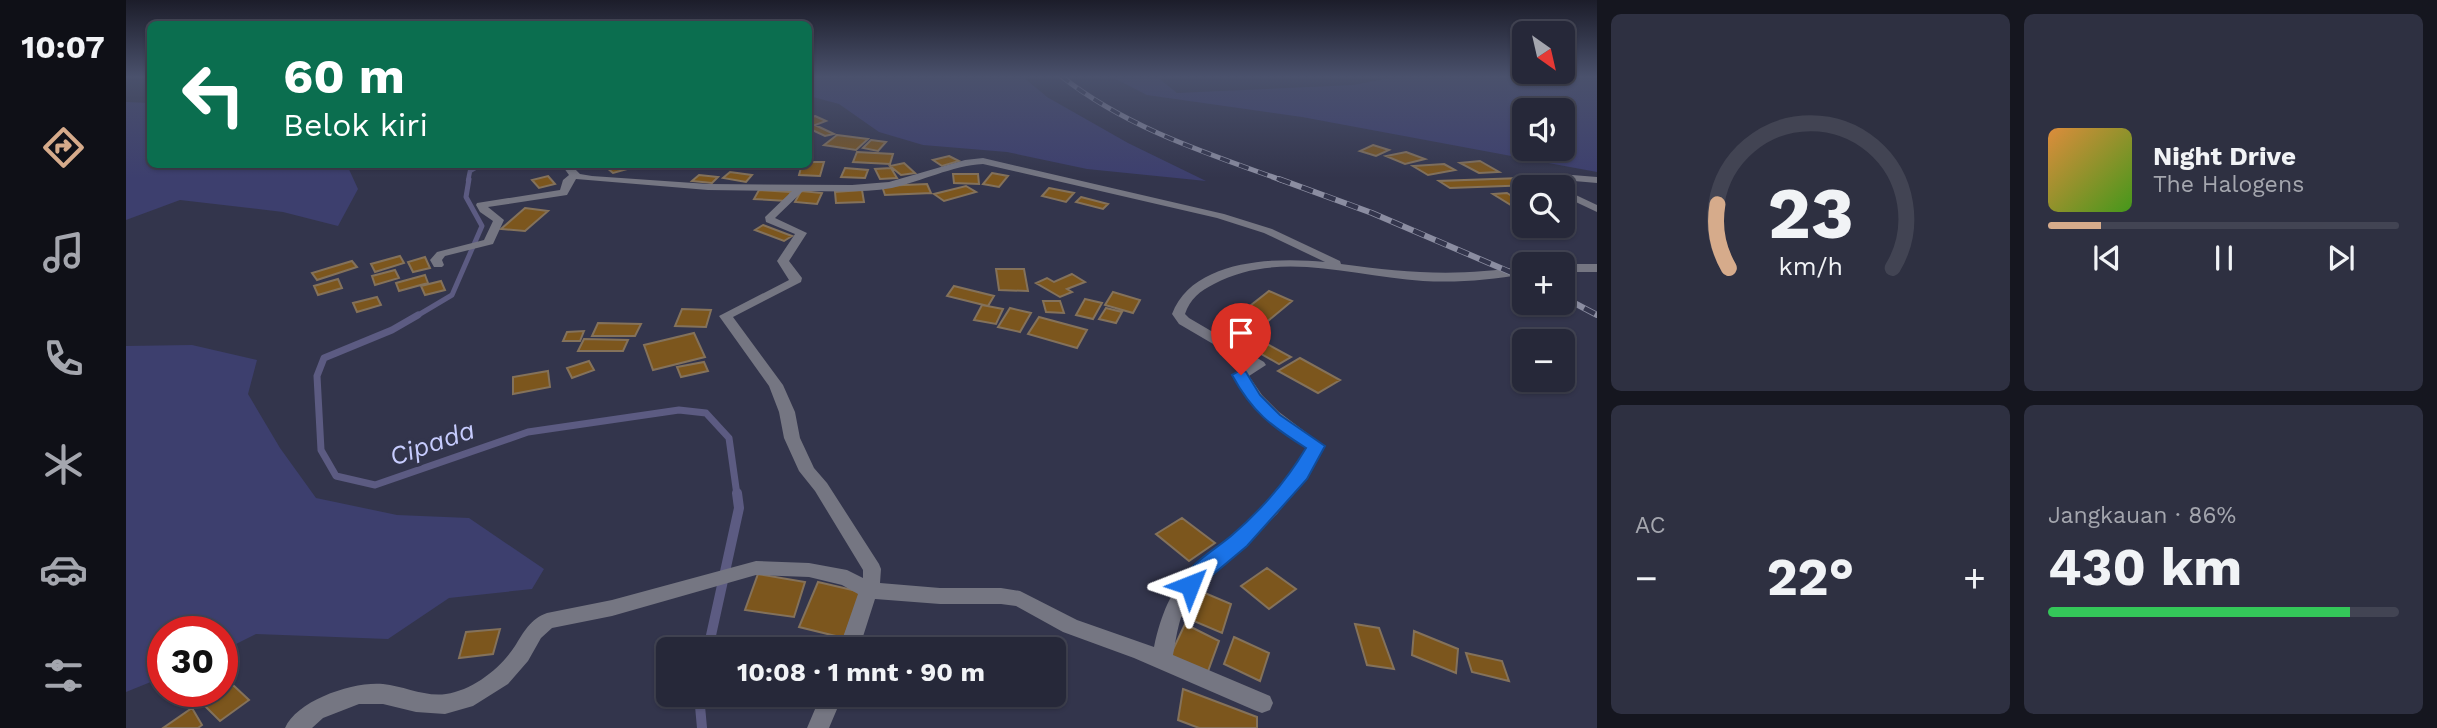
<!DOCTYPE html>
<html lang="id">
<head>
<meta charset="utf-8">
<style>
  :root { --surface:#262839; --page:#2e3041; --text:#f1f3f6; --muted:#a4a6ae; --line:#424453; --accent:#d6ab8b }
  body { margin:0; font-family:"Work Sans",sans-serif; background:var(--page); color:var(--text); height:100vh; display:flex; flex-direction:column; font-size:26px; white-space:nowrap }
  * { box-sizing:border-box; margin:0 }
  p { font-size:23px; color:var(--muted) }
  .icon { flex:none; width:38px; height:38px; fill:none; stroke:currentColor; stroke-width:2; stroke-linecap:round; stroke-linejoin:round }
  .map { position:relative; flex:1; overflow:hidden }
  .panel { display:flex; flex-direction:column; gap:14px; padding:14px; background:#15161f; width:840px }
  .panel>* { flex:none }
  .guide { position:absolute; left:21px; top:21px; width:665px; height:147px; border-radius:10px; box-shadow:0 2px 5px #0004,0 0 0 2px var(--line); background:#0b6e4f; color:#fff; overflow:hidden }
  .needle { width:46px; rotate:146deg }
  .controls { position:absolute; left:1386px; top:21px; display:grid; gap:14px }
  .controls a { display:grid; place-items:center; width:63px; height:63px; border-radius:10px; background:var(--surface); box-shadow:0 2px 5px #0004,0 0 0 2px var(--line); font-size:35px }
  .speed { position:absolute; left:21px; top:616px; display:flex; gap:14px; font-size:35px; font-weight:700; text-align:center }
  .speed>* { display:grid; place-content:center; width:91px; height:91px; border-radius:50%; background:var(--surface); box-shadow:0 2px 5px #0004,0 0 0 2px var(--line); line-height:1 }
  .speed .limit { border:10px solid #d22; background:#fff; color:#111 }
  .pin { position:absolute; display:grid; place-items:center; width:60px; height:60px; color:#fff; margin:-72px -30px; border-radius:50% 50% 50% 0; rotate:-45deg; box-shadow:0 0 7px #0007 }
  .pin .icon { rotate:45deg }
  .me { position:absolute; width:77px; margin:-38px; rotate:45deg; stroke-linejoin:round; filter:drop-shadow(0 0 5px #0008) }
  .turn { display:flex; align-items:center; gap:24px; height:147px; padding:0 21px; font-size:32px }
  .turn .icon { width:91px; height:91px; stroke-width:2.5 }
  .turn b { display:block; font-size:49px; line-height:60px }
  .big { font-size:52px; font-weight:700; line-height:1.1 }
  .panel .card { flex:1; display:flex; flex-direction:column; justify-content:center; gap:10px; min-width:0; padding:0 24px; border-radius:10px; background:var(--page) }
  .panel .dial { align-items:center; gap:0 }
  .dial svg { height:182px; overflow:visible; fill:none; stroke:var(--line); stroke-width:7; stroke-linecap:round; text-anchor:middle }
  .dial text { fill:var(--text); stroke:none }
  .song { display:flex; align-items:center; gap:21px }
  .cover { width:84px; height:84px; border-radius:10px; background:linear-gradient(135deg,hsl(30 70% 55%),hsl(100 70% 35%)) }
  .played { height:7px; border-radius:4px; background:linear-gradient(90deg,var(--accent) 15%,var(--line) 15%) }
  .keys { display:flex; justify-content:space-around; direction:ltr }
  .heat { display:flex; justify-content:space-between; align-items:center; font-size:38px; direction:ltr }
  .charge { height:10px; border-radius:5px; background:linear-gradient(90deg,#34c759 86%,var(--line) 0) }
  .panel .tiles { flex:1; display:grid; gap:14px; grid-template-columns:repeat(2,1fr) }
  .trip { position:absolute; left:530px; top:637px; width:410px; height:70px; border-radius:10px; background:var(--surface); box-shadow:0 2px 5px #0004,0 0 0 2px var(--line); font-weight:700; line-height:70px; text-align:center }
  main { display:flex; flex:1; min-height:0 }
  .tabs { display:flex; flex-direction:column; width:126px; justify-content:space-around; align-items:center; background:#0f1017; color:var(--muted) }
  .tabs .icon { width:49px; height:49px }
  .tabs .current { color:var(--accent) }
  .tabs b { font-size:32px; color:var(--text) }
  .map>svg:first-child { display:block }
  .green { fill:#3d3f6e; fill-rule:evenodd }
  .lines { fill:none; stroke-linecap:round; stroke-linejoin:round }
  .stream-far3 { stroke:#5c5b82; stroke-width:4.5 }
  .stream-far2 { stroke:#5c5b82; stroke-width:5 }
  .stream-far1 { stroke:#5c5b82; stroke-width:7 }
  .stream { stroke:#5c5b82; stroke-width:10 }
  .building { fill:#7c561d; stroke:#84725b; stroke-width:2 }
  .street { fill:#757682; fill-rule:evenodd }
  .rail-far1-casing { stroke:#8b8da1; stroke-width:5 }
  .rail-casing { stroke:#8b8da1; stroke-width:6 }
  .rail-far1 { stroke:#33354c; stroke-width:3.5; stroke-dasharray:10; stroke-linecap:butt }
  .rail { stroke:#33354c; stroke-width:4.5; stroke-dasharray:12; stroke-linecap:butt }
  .route { fill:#1a73e8; stroke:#114b97; stroke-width:2 }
  .labels { text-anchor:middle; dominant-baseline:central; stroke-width:7; stroke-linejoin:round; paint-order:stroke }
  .water-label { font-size:26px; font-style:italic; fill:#c7ccfe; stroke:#33354c }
</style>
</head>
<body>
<main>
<nav class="tabs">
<b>10:07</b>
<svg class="icon current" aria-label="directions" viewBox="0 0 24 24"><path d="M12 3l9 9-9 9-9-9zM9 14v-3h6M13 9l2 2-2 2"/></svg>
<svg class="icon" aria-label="music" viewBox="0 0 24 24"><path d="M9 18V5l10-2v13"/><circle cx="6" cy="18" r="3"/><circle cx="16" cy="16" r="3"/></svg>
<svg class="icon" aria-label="phone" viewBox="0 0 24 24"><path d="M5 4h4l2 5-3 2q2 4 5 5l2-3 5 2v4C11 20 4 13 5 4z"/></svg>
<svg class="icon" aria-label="climate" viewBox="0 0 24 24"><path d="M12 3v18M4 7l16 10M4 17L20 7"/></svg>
<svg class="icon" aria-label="car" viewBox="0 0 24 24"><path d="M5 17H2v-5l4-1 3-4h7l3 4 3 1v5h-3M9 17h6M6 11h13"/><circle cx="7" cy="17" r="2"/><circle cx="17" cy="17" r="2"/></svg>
<svg class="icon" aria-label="filters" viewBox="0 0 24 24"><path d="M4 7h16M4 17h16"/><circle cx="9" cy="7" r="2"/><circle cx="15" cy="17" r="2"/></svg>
</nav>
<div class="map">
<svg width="1471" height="728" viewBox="0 0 1471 728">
  <rect width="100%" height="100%" fill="#33354c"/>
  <path class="green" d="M683,76h213l25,21 81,46 78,38 -119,-12 -80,-17 -84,-7 -44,-13 -40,-28 -30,-8z
    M984,76h46l21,17 176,-8 47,-9h197v96l-295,-55 -155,-22zM1398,110h39v39h-39z
    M0,102l24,1v61l197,1 11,24 -20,37 -55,-14 -103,-12 -54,20z
    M66,345l65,15 -9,34 32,54 36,50 81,17 72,3 75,51 -12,20 -83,9 -61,41 -132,-5 -34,17v-19h-59v45l-37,15v-346z"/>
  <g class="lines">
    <path class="stream-far3" d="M342,181l2,-10 12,-7"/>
    <path class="stream-far2" d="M289,317l37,-22 30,-69 -16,-29 3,-18"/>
    <path class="stream-far1" d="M292,315l-26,15 -68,28 -7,18 4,74 15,26 39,9 153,-53 151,-22 27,3 23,25 8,57"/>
    <path class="stream" d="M582,649l31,-141 -2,-15
      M573,695l3,33"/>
  </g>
  <path class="building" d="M689,116l11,5 -11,4 19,9 -9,2 -17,-8v-10z
    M711,135l31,4 -12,11 -32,-5z
    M745,140l15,2 -8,9 -15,-3z
    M1247,145l16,5 -13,6 -16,-5z
    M731,152l36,2 -3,10 -37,-2z
    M1280,152l19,7 -20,5 -19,-8z
    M823,156l10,5 -17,5 -9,-6z
    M1354,161l19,11 -20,1 -19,-10z
    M682,162h16l-4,14 -21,-1 3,-11h6z
    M778,163l11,10 -14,2 -11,-9z
    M494,164h21l1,1 -29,8 -6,-5z
    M1318,164l11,6 -27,5 -15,-9z
    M719,168l23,2 -3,8 -24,-1z
    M765,168l6,10 -17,1 -5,-10z
    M604,172l22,3 -6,7 -23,-4z
    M866,173l16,3 -9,11 -16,-3z
    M827,174h25l1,10 -25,-1z
    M573,175l19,2 -6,6 -20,-2z
    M422,176l7,8 -16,4 -7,-8z
    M1395,178l13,7 -84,3 -11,-7z
    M801,184l4,9 -46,2 -3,-9z
    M840,186l10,6 -32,9 -10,-7z
    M923,188l25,5 -8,9 -24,-6z
    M633,190l32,2 -4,9 -33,-2z
    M736,190l2,12 -28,1 -1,-11z
    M675,191l21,2 -5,11 -22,-2z
    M1381,193l17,11v2l-10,1 -21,-13z
    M955,197l27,7 -5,5 -27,-7z
    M399,208l23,3 -23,20 -24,-2z
    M637,225l29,11 -8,5 -29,-11z
    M274,256l4,7 -29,9 -4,-8z
    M299,257l5,11 -17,4 -5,-10z
    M226,261l5,6 -40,13 -5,-7z
    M870,269h28l4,22 -29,-1z
    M269,270l4,8 -24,7 -3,-9z
    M946,274l13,8 -18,7 5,3 -12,5 -24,-14 11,-5 7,4z
    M299,275l3,8 -29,8 -3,-8z
    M212,279l4,9 -24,7 -4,-9z
    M315,281l4,9 -20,5 -4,-9z
    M828,286l40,10 -6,10 -41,-10z
    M1143,291l23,10 -41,34 -24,-11z
    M987,292l27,8 -7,13 -28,-8z
    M251,297l4,8 -24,7 -4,-9z
    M959,299l17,4 -9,16 -17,-4z
    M917,301h17l4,12 -18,-1z
    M856,305l21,4 -7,15 -22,-4z
    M884,308l21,5 -11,19 -22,-5z
    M980,308l16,4 -6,11 -17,-4z
    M556,309l29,1 -5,17 -31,-1z
    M913,317l48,13 -10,18 -49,-14z
    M472,323l43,1 -6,12h-43z
    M458,331l-4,10h-17l4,-9z
    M568,333l11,24 -52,13 -9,-25z
    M1128,337l37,20 -12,7 -37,-21z
    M458,339l44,1 -5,11h-45z
    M1174,358l40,22 -22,13 -40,-22z
    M463,361l5,9 -22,8 -5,-10z
    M578,362l4,9 -27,6 -4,-10z
    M422,371l2,16 -37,7v-17z
    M1056,518l33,25 -26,18 -33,-27z
    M1141,568l29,21 -27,20 -28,-23z
    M632,574l47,8 -11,35 -49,-7z
    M692,582l43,10 -17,46 -45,-11z
    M1067,588l38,16 -9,29 -40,-17z
    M1059,624l34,17 -12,33 -37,-18z
    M1229,624l24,4 15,41 -27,-4z
    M374,629l-7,25 -34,4 7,-26z
    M1288,631l44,18 -2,24 -44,-18z
    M1108,637l35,16 -9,28 -36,-17z
    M1340,653l36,8 7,20 -37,-9z
    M107,685l16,15 -29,21 -15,-15z
    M1057,689l74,28v11h-58l-21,-8z
    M66,708l10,17 -4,3h-35z"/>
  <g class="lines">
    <path class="street" d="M857,158l241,56 48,15 68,32 1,3c65,9 119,13 183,2v8c-33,6 -67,9 -101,7 -69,-4 -144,-32 -209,3 -14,7 -24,15 -29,30l4,4 75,44 2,3 -17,11 13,19 17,17 45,34 -18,30 -29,38 -85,81c-13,18 -15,39 -19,60l97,41 3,7 -3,7 -8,3 -8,-3 -120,-52 -71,-26 -47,-26 -15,-2h-61l-65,-5 -16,50h-20l19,-55 -16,-9 -33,-8 -53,-2 -144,41 -60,12 -11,10 -13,23 -20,23 -35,22 -28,8 -29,-2 -33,-8h-24l-36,14 -11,10h-27c12,-28 69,-47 98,-44 21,2 41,13 63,10 27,-4 54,-25 69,-48 9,-14 15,-27 32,-33l65,-13 144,-39 53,2 38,7 16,8v-8l-48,-79 -16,-20 -15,-33 -5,-26 -10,-26 -50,-70 70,-36 -12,-19 18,-27 -29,-12 -1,-5 27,-26 -84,-1 -132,-11 -9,16 -79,12 16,13 -11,24 -48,12 -3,4 2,5 -2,2h-8l-4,-7 7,-8 47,-12 9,-19 -13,-9 -4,-7 1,-2 83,-13 3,-10 6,-5 -8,-11h9l10,10 12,2 116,8 144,1 37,-3 76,-22zM857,164l234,54 47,15 61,29c-50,-5 -132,-3 -153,52l7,10 70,41 -15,10c19,32 42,52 73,73 -18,29 -39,57 -65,80 -50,45 -72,47 -88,119l-77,-27 -57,-29 -19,-3h-61l-60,-5 1,-14 -2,-5 -52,-81 -13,-15 -14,-30 -5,-26 -12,-27 -50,-68 68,-35 1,-4 -13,-17 18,-28 -32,-15 28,-27c29,0 60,2 89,-3 31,-7 59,-22 91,-24z
      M1422,173l49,4v6l-46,-4 10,8h-11l-9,-7 4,-6z
      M1437,189l34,16v7l-34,-16z
      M1437,264h34v8h-34z
      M695,695h22l-14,33h-22z"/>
    <defs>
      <path id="rail-far1" d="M935,76c66,52 145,77 223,105"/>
      <path id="rail" d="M1153,179l93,34 152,65
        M1437,297l34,18"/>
    </defs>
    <use href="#rail-far1" class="rail-far1-casing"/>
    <use href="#rail" class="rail-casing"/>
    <use href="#rail-far1" class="rail-far1"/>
    <use href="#rail" class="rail"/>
  </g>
  <linearGradient id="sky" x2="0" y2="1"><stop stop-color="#1c1d2a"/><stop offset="0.43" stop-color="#4a516c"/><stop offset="1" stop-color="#4a516c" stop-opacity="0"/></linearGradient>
  <rect width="1471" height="178" fill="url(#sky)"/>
  <path class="route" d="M1115,370l5,2 14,23 20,20 45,31 -18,33 -60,67 -37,31 -12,14 -8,3 -7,-3 -4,-6c11,-22 34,-34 52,-49 28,-24 56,-56 75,-88 -35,-22 -54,-36 -74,-73z"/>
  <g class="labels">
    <g class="water-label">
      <text transform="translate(306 443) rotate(-19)">Cipada</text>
    </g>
  </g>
</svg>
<div class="controls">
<a><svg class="needle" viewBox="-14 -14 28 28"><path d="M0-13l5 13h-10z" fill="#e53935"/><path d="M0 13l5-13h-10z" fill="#a4a6ae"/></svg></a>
<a><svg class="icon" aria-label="sound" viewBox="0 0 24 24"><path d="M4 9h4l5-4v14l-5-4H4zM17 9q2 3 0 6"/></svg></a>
<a><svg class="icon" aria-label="search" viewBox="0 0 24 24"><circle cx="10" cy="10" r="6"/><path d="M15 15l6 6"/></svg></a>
<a>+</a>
<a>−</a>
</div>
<div class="speed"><div class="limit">30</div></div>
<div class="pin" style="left:1115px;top:375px;background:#d93025"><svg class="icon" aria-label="arrive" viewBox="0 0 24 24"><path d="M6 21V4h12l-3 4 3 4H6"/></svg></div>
<svg class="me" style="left:1064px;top:585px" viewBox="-20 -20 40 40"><path d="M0-17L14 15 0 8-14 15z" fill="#1a73e8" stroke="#fff" stroke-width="4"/></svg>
<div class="trip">10:08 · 1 mnt · 90 m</div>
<div class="guide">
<div class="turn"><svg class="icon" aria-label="left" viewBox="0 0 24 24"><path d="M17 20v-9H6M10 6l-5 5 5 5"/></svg><div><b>60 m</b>Belok kiri</div></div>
</div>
</div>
<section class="panel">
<div class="tiles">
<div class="card dial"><svg viewBox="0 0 100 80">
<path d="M14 69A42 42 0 1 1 86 69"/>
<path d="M14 69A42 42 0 0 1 9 41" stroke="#d6ab8b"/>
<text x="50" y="56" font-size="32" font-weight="700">23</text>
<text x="50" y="72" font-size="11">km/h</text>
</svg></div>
<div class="card">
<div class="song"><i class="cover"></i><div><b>Night Drive</b><p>The Halogens</p></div></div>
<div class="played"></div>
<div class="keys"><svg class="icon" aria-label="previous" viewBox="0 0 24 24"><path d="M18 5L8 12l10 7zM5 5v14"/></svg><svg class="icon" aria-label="pause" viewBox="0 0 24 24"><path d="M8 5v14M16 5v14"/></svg><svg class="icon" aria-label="next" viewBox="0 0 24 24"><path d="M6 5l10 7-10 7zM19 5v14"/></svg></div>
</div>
<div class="card"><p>AC</p>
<div class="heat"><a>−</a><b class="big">22°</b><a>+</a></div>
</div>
<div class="card"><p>Jangkauan · 86%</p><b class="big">430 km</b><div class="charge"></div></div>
</div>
</section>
</main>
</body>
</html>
